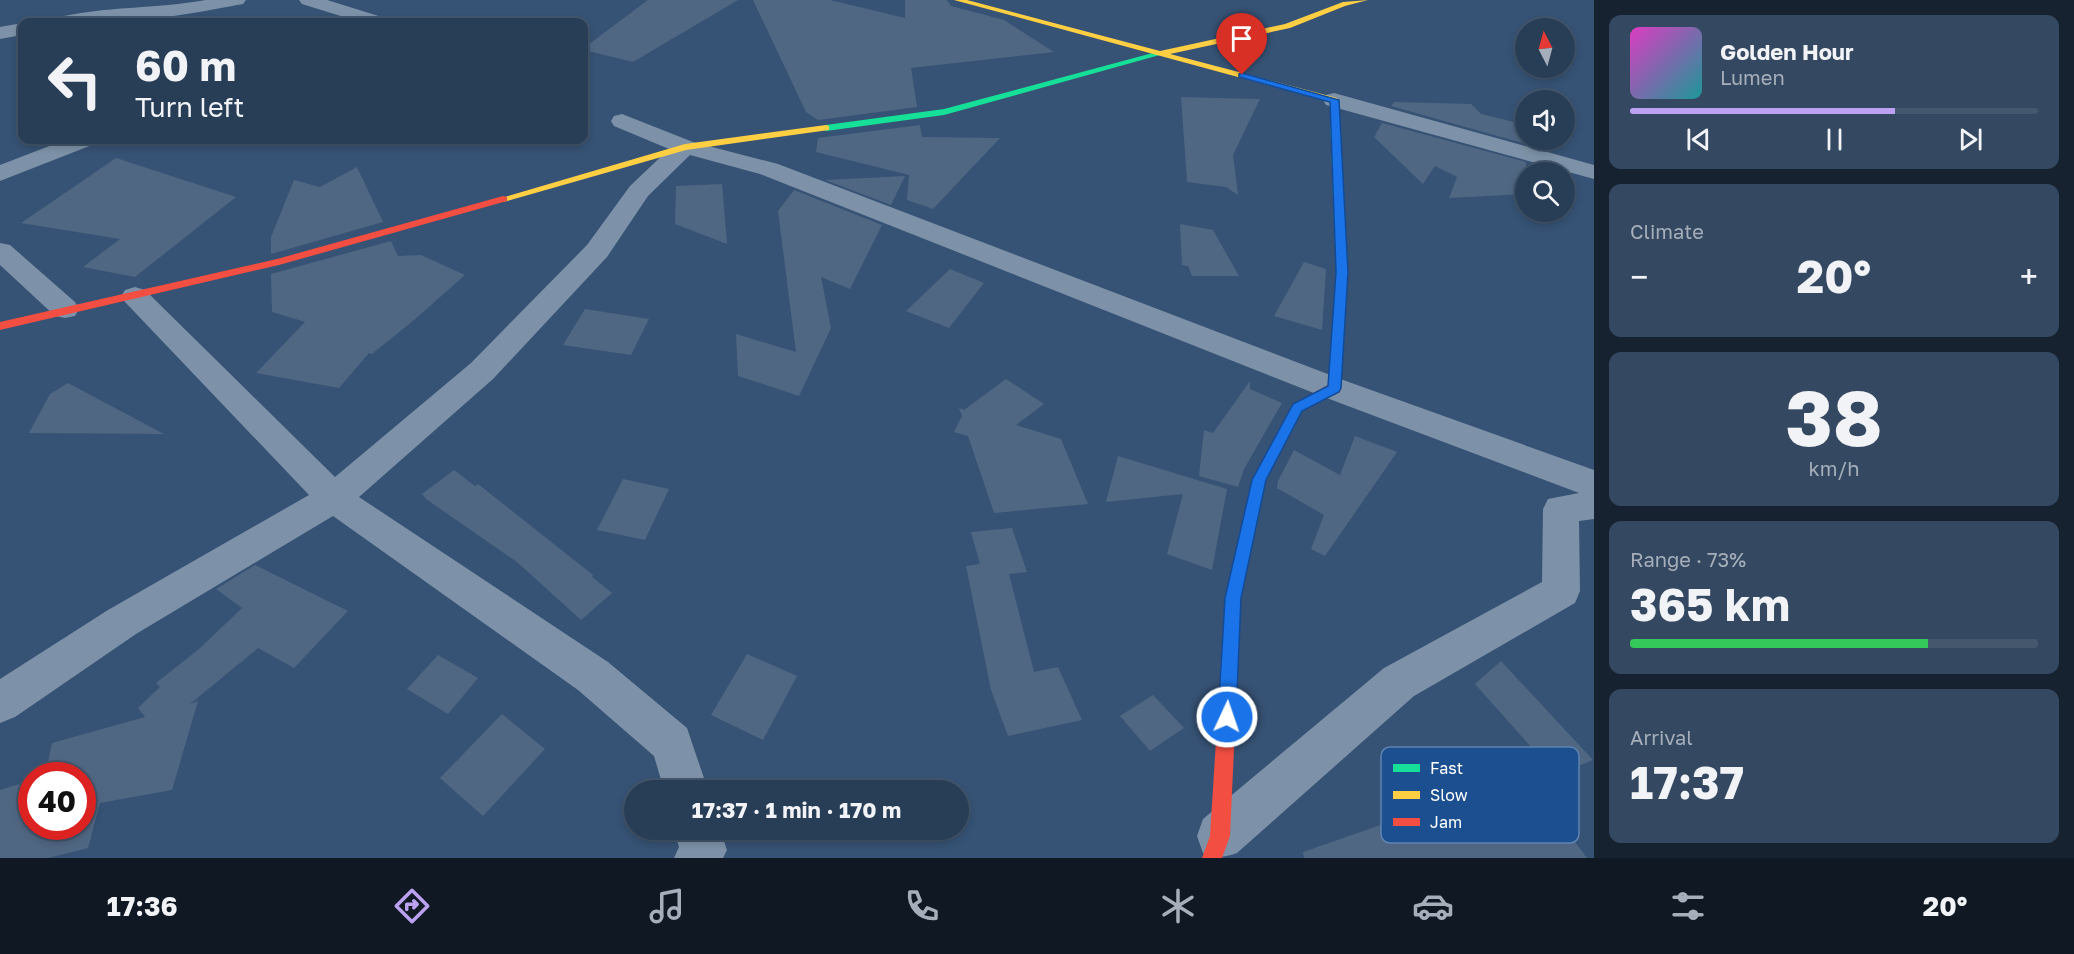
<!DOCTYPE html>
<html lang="en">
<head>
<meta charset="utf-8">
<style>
  :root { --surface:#283e57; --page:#344961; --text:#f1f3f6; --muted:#a5aeba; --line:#44576d; --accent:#bca0f2 }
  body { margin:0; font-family:"Golos Text",sans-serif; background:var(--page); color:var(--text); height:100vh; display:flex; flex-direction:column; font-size:22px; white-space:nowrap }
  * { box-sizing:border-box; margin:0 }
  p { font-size:20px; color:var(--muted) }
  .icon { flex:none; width:33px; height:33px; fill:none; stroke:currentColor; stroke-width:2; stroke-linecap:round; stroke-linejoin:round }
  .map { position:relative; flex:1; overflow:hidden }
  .sheet { display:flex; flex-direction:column; gap:15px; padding:15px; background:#162230; width:480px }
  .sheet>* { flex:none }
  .guide { position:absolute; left:18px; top:18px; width:570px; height:126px; border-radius:12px; box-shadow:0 3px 9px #0003,0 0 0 2px var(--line); background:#283e57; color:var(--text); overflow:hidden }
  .needle { width:39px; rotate:354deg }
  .buttons { position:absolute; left:1515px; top:18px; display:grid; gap:12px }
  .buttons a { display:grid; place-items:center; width:60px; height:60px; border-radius:50%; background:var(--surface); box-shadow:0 3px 9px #0003,0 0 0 2px var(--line); font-size:30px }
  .speed { position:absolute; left:18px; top:762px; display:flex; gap:12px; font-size:30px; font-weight:700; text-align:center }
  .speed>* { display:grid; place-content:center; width:78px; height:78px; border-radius:50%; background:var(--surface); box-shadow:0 3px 9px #0003,0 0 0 2px var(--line); line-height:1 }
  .speed .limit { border:9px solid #d22; background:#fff; color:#111 }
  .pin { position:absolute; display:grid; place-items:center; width:51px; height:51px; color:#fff; margin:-62px -26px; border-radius:50% 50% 50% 0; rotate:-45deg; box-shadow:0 0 6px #0007 }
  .pin .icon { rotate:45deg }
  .me { position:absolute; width:66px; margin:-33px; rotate:3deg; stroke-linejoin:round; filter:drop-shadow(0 0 4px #0008) }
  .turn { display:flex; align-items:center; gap:21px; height:126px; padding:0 18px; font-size:27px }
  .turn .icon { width:78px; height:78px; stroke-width:2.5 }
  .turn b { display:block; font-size:42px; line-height:51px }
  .big { font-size:45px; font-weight:700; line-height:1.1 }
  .sheet .card { flex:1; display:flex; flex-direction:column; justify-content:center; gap:9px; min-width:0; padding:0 21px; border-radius:12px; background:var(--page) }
  .sheet .dial { align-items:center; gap:0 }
  .dial b { font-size:78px; line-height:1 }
  .song { display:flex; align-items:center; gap:18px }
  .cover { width:72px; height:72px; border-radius:9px; background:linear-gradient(135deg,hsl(310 70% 55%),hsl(180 70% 35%)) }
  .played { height:6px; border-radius:3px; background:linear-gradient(90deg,var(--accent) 65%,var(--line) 65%) }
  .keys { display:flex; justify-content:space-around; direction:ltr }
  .heat { display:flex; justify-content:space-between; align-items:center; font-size:33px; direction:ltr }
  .charge { height:9px; border-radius:4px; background:linear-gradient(90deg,#34c759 73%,var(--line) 0) }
  .trip { position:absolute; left:624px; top:780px; width:345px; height:60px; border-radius:30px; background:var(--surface); box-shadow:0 3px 9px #0003,0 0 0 2px var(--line); font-weight:700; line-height:60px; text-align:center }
  .dock { display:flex; height:96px; justify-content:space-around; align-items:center; background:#101923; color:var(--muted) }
  .dock .icon { width:42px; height:42px }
  .dock .active { color:var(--accent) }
  .dock b { font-size:27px; color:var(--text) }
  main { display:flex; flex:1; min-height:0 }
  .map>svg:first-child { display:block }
  .building { fill:#506783 }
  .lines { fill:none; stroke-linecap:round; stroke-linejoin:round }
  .street { fill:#7d92a8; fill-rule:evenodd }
  .fast { fill:#16e098; fill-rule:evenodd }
  .slow { fill:#ffcf43; fill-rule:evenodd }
  .jam { fill:#f24e42; fill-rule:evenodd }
  .route { fill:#1a73e8; stroke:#114b97; stroke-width:1.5 }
  .key { fill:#1b4f8f; stroke:#5f84b1; stroke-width:1.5 }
  .key-label { font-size:16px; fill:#fff }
</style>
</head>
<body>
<main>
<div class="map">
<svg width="1594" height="858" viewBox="0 0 1594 858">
  <rect width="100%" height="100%" fill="#365274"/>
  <path class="building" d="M648,0h90l-105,62 -49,-12v-2z
    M753,0h77l75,18v-18h42l4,6 53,14 50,32 -143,16 6,39 -99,13 -12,-8z
    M1181,97l79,2 -27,56 5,40 -12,-8 -39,-5z
    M1394,102l77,2 10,10 45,11v19l-135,-38z
    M1382,123l144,39v32l-77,4 8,-21 -22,-11 -12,18 -49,-47z
    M920,125l2,12 78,1 -67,71 -26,-9 2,-25 -93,-23 2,-14z
    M116,158l120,39 -101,80 -52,-10 37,-28 -99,-16z
    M357,167l26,55 -112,32v-17l23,-57 26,7z
    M905,176l-14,29 -66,-25z
    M722,184l5,60 -52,-20 1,-38z
    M794,190l88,35 -32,64 -29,-12 10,51 -32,68 -61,-20 -2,-42 60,18 -18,-141z
    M1180,224l33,6 26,46h-47l-4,-10 -6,-1z
    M391,241l7,15 23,-1 44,20 -51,45 -42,34 -3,-1 -30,35 -83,-15 49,-51 -33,-10 -1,-38z
    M1304,262l22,7 -4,61 -48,-14z
    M950,269l34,14 -35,45 -43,-17z
    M585,309l64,10 -18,36 -68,-10z
    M1006,379l38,25 -28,21 45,14 27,65 -94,9 -26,-77 -14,-4 8,-16 -3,-8 5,2z
    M1250,381v8l32,14 -38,66 -6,18 -39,-11 5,-46 9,3z
    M68,383l96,51 -135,-1 21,-39z
    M1355,436l42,16 -72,104 -14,-7 13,-34 -47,-27 1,-7 16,-31 46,25z
    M1118,456l109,33 -15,81 -45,-16 16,-60 -77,8z
    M454,470l21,16 3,-2 115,91 -1,2 20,16 -31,27 -64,-58 -91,-63 -4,-5z
    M623,479l46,10 -24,51 -48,-10z
    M1012,528l15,44 -18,2 25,98 24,-5 24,53 -74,16 -17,-46 -25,-124 14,-2 -9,-32z
    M255,565l93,46 -54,57 -36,-20 -68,56 8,-3 -26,89 -72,13 -12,45 -40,10h-48v-68l32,-10v46h50v-50h-37l7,-33 93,-26 -7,-9 22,-21 -4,-4 43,-34 43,-41 -26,-19z
    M747,654l50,22 -34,64 -52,-25z
    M438,655l40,23 -30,36 -41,-25z
    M1501,661l92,99 -37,15 -81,-91z
    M1153,695l31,33 -34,23 -30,-35z
    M502,714l43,35 -62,67 -43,-38z
    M1518,765l69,93h-283l-1,-6 89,-31 63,-12 -19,-29z"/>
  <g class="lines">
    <path class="street" d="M206,0h40l-3,4 -6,1c-56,11 -129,23 -185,17l3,-4c49,-12 101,-9 151,-18z
      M299,0h28l58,18 3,4h-28l-58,-18z
      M22,23v12l-22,4v-12z
      M1334,93l260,72v14l-268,-74 -3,-5 3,-5z
      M622,114l71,28 85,22 568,217 248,89v49l-15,2 1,70 -5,12 -161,93 -177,157c-14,5 -20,5 -34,0l-6,-17 6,-17 181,-151 158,-86 1,-73 5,-10 31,-6 -255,-96 -564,-223 -70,-19 -42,41 -41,61 -114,122 -134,118 249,165 79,66 21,62h-44l-10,-34 -76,-66 -245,-174 -197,118 -121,83 -15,6v-44l108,-69 201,-115 -184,-193 -4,-6 4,-6 10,-3 10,3 190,187 136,-114 116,-118 43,-59 39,-37 -55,-23 -3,-5 3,-5z
      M65,140h31l-4,5 -92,36v-16z
      M0,243l10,2 65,57 4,7 -4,7 -10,2 -10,-2 -55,-51z
      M674,830h46l7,20 -4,8h-49l5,-11z"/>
    <path class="fast" d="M1160,51l7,2 -223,62 -118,16 -5,-3 5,-3 118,-16z
      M1335,115l5,3 8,154 -7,114 -6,5 -6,-5 7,-114 -6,-154z"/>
    <path class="slow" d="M954,0h13l193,51 125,-27 58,-22 25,-2 -23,6 -55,22 -120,26 167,44 3,20 -5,3 -5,-3v-16z
      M826,125l3,1v4l-143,20 -179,51 -4,1 -5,-3 187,-55z"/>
    <path class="jam" d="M503,196l4,1v4l-228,64 -279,65v-8l277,-63z
      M1335,381l6,5 -1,6 -38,19 -36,69 -25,118 -11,238 -8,22h-20l8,-22 15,-238 27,-118 40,-75z"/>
  </g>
  <path class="route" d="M1242,73l97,27 9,172 -7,116 -2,4 -37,19 -36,69 -25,118 -5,119 -3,6 -6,3 -6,-3 -3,-6 7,-119 27,-118 41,-76 35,-18 8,-114 -6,-170 -91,-25v-3z"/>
  <rect x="1381" y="747" width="198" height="96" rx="9" class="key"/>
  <rect x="1393" y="764" width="27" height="8" fill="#16e098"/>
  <rect x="1393" y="791" width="27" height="8" fill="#ffcf43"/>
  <rect x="1393" y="818" width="27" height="8" fill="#f24e42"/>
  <g class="key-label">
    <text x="1430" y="774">Fast</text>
    <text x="1430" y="801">Slow</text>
    <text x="1430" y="828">Jam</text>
  </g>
</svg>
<div class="buttons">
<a><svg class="needle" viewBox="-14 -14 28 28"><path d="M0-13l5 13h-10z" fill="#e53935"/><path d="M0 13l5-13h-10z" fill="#a5aeba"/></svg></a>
<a><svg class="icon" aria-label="sound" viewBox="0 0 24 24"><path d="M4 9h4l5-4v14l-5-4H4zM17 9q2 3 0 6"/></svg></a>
<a><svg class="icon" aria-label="search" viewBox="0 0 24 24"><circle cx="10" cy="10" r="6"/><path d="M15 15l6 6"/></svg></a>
</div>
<div class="speed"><div class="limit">40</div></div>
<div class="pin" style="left:1242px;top:75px;background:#d93025"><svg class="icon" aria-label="arrive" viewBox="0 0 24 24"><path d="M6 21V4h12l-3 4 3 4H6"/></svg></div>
<svg class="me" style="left:1227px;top:717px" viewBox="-20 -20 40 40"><circle r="17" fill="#1a73e8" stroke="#fff" stroke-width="3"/><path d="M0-11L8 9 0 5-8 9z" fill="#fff"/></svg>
<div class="trip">17:37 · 1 min · 170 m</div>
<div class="guide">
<div class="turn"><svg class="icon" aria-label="left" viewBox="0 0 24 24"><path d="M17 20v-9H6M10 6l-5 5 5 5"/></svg><div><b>60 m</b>Turn left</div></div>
</div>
</div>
<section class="sheet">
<div class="card">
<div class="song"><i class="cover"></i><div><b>Golden Hour</b><p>Lumen</p></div></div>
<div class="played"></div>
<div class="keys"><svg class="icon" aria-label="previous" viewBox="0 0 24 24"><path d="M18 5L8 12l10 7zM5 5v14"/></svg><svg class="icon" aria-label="pause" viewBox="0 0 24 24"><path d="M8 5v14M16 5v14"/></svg><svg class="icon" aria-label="next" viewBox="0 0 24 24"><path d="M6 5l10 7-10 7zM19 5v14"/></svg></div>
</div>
<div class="card"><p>Climate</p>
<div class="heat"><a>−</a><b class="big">20°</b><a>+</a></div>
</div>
<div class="card dial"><b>38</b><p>km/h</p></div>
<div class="card"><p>Range · 73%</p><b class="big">365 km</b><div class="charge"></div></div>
<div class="card"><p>Arrival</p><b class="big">17:37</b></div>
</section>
</main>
<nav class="dock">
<b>17:36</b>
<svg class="icon active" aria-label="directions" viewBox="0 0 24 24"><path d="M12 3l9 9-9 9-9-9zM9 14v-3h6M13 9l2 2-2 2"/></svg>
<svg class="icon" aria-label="music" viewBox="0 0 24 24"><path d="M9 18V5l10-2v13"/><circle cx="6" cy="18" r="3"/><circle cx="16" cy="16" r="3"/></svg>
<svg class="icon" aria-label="phone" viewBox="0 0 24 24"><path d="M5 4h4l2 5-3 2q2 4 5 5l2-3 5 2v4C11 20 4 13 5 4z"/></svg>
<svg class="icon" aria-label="climate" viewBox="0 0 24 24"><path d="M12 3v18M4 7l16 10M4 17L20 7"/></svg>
<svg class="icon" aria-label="car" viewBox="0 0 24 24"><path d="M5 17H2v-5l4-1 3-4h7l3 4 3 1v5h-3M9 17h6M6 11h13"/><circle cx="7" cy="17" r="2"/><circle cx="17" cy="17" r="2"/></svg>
<svg class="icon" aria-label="filters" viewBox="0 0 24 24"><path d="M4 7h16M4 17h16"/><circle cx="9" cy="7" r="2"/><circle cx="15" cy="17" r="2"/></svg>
<b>20°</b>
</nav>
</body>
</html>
